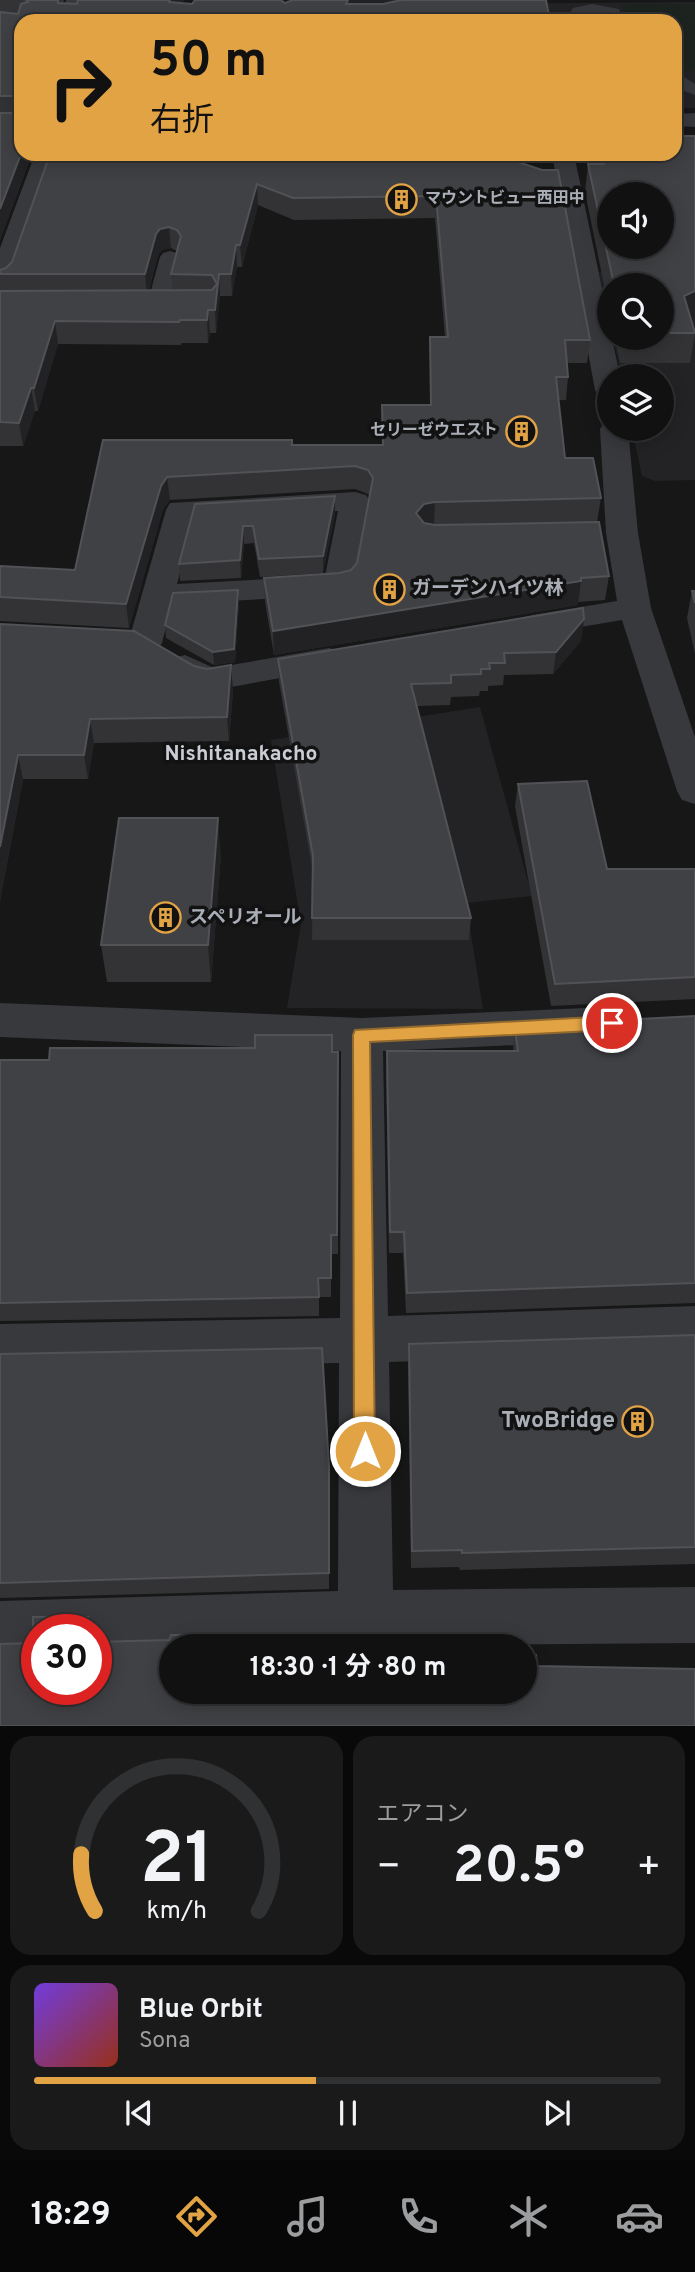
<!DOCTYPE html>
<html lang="ja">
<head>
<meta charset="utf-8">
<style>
  :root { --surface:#111112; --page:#1a1a1b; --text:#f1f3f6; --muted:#9c9d9f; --line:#303132; --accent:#e2a345 }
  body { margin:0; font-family:Overpass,"Noto Sans JP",sans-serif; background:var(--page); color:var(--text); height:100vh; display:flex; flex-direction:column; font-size:26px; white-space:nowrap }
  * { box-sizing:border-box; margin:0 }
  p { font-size:23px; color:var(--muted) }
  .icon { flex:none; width:38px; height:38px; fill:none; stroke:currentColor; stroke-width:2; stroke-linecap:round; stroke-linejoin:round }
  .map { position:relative; height:1726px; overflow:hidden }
  .drawer { display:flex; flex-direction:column; gap:10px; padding:10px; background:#09090a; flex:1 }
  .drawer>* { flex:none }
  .hud { position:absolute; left:14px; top:14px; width:668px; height:147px; border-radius:21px; box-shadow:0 4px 18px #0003,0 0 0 2px var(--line); background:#e2a345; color:#111; overflow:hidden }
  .tools { position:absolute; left:597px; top:182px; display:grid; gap:14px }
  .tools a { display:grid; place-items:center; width:77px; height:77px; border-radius:50%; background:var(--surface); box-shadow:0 4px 18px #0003,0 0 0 2px var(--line); font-size:35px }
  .speed { position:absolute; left:21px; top:1614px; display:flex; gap:14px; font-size:35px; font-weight:700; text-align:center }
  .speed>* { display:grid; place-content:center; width:91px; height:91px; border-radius:50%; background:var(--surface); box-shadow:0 4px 18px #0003,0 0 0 2px var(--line); line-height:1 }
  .speed .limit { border:10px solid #d22; background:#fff; color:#111 }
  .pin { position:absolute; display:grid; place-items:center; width:60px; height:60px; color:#fff; margin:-30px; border:4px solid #fff; border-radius:50%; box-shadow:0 2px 7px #0007 }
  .me { position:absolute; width:77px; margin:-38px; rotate:0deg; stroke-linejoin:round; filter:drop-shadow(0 0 5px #0008) }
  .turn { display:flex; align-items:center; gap:24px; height:147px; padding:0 21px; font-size:32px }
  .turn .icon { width:91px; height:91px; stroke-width:2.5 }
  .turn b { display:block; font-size:49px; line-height:60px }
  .big { font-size:52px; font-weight:700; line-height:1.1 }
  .drawer .card { flex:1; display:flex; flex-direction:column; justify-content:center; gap:10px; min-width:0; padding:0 24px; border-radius:21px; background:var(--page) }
  .drawer .dial { align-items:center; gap:0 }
  .dial svg { height:182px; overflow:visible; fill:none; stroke:var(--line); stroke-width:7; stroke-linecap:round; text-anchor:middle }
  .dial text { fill:var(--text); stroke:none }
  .song { display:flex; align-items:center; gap:21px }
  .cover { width:84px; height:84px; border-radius:10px; background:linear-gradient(135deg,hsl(260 70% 55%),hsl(10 70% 35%)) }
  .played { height:7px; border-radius:4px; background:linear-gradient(90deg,var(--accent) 45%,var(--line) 45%) }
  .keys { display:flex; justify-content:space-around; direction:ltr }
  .heat { display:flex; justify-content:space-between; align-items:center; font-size:38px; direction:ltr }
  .drawer .tiles { flex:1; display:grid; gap:10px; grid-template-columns:1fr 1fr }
  .card:last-child { grid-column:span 2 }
  .trip { position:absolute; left:159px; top:1634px; width:378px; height:70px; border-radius:35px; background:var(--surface); box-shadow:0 4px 18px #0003,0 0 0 2px var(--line); font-weight:700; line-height:70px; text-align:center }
  .tab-bar { display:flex; height:112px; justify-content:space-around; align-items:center; background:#070707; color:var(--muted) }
  .tab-bar .icon { width:49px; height:49px }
  .tab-bar .current { color:var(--accent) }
  .tab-bar b { font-size:32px; color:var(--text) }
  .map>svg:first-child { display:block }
  .built { fill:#232325 }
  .green { fill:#1d231e }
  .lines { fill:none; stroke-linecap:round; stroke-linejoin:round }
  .service { fill:#38393d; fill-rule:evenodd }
  .minor { fill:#38393d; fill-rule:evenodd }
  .tertiary { fill:#38393d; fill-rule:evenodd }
  .wall { fill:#333336; fill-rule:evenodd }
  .shaded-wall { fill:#222224 }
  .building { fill:#404144; stroke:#505256; stroke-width:2; fill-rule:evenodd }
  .route { fill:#e2a345; stroke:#936a2d; stroke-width:2 }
  .labels { text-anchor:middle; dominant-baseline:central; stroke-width:7; stroke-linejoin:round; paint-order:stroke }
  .far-poi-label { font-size:16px; font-weight:bold; fill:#aaafb7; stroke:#121213; text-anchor:start }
  .poi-label { font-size:19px; font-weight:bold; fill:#aaafb7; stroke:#121213; text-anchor:start }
  .neighbourhood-label { font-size:21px; font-weight:bold; fill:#cacdd3; stroke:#121213 }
  .near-poi-label { font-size:23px; font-weight:bold; fill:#aaafb7; stroke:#121213; text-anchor:end }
</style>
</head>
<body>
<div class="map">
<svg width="695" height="1726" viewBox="0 0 695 1726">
  <rect width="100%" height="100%" fill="#171718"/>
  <path class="built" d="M695,2v106h-19v-87h-299l84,-17z
    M695,271v209l-40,1 -13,-5 -10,-47h30v-53h-41l-8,-38h49v-53h-53v36l-10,-49z
    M480,707l52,189 -66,7 17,106 -196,-1 14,-84 -30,-184z"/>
  <path class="green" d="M621,4h74v67h-19v-50h-49z"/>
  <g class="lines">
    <path class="service" d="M66,0h16l-4,21h-16z
      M592,4l27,5 4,12h-16l-1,-6 -18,-1 2,7h-16l-3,-10 2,-3z
      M676,72l19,12v11l-19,-7z
      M170,251l7,2 3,4 -11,48 -3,5h-16l-3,-5 13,-48 3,-4z"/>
    <path class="minor" d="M35,154h22l-44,129 -4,5 -9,3v-43z
      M552,154h22l35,168v16h3l8,38h-11v22l-10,-2 -4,-6z
      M609,422v7h19l10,104 13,75 44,129v67l-13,-4 -5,-9 -55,-171 -89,15 -12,-3 -5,-7 5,-7 12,-3 84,-14 -11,-68 -6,-104 4,-6z
      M355,492l11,3 4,6 -15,84 -5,7 -11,3 -167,9 -10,39 -5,8 -12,3 -12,-3 -5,-8 38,-133 4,-7zM338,511l-13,65 -148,8 17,-65z
      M329,648l12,3 5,8 -5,8 -132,24c-15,-4 -32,-11 -41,-25l5,-8 12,-3 29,13z
      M0,1003l362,15 223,-10 15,5 6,12 -6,12 -15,5 -202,9 5,265 307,-10v46l-306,10 4,228 302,-3v56l-523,4v5l-76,2v-25h-59v27l-37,1v-56l338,-10 1,-228 -339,7v-46l340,-6 1,-267 -341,-14z"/>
    <path class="tertiary" d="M695,113v14l-19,-1v-12z"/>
  </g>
  <path class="wall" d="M0,0h64l-1,4h14l1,-4h106l-2,3 10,1 3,-4h89l-1,2 2,1 265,18h-529v133h11l-32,86z
    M695,136v182l-4,2 4,13 -5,30h-70l-5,-25h47v-53h-53v24l-24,-117 3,-28h6l-2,-10h84z
    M50,154h444l96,186 -3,23h-20l1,14 -2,23h-7l6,58 36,40 -4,24 12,54 -4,24 -27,2v3l-304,50 -9,-53 -1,-24 76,-5 11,-3 6,-7 13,-67 -2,-2 -13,-5 -185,11 -7,9 -34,119 -129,-7v-55l75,4 28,-130 189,5h90v-40h48v-68h15l-10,-119 -141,2 -36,-15 -16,62h-5l-5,29h-12l-4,37h-6l-2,10h-26l-1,2 -123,-1 -20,67h-3l-12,35h-23v-176l6,-2 6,-6zM171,248l6,3 -6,23 2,16h-24l9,-35 4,-5z
    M195,504l140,10 -12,59 -63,4 -6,-34 -10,1 -3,34 -61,3 -1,-17z
    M238,590l1,13 -4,59 -21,3 -48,-27 -1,-13z
    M692,591h3v63l-8,-36z
    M0,624l233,66 -4,51 -135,2 -6,36h-65l-23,122z
    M581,641l-28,33 -49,1 -1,10 -15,1v5h-8l-1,5 -28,1 -1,8 -33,1 54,212 -2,22h-157l1,-67 -34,-191 -1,-23z
    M518,784l89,85h88v130l-144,7 -36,-200z
    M221,855l-10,127h-104l-6,-37z
    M695,1016v287l-289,10 -3,-60h-14l-3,-180 1,-22h126l2,-20z
    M338,1052v202h-7v43h-12v19l-319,5v-261h49z
    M695,1335v229l-235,6 -1,-3 -48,1 -3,-204 1,-20z
    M0,1354l329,112v123l-329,9z"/>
  <path class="shaded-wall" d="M170,0h14l-14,21 -1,-19z
    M348,0h62l-63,21 -1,-17z
    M21,154h11l-32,86v-31z
    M257,184l1,21 -16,62 -2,-22z
    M169,227l2,21 -9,2 -4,5 -11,41 -2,-22 11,-40 4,-5z
    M236,245l1,22 -5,29 -1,-22z
    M219,274l1,22 -4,37 -1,-23z
    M695,291v27l-16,8 5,-30z
    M208,310l2,23 -2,10 -1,-23z
    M55,321l3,23 -20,67 -4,-23z
    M31,388l4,23 -12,35 -4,-23z
    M167,477l3,23 -7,9 -34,119 -3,-24 35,-118z
    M335,496v18l-12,59v-17z
    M435,502l-1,23 -11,2 -7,-14 8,-9z
    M243,526l1,18 -3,34 -1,-18z
    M581,581l-3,24 -304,50 -1,-24z
    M238,590l1,13 -4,59 -21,3 -1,-13z
    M584,619l-3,22 -28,33 3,-22z
    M231,665l2,25 -4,51 -2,-24z
    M90,719l4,24 -6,36 -4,-24z
    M18,755l5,24 -23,122v-54z
    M218,818l3,37 -10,127 -3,-37z
    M88,1617l5,12h-5z"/>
  <path class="building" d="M26,0h32v3l19,1 1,-4h92l-1,2 23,2 3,-4h85l5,3 8,-3h55l-2,4h37l18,-4h145l4,21h-217l-66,-2 -1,2h-245v133l-21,55v-96h20v-17h-20v-84l18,2 3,-10 7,-2z
    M676,136h19v155l-11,5 11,37h-33v-48h-48l-26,-121h16l-2,-10h74zM609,194h53v53h-53z
    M50,154h444l48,16h16l32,170h-25l3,37h-12l9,81h28l8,40 -166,4 -11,2 -8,9 8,10 11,2 164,-3 10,54 -28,2v3l-308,50 -9,-53 76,-5 11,-3 6,-7 16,-85 -5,-8 -13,-4 -188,11 -6,9 -35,118 -126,-7v-31l75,4 28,-130h189v5h91l-1,-40h49l-1,-68h18l-12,-141 -143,2 -36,-14 -17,61h-4l-5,29h-12l-4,36h-7l-1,10h-27l-1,2 -124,-1 -21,67h-3l-12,35 -19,-1v-131l212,-1 5,-6 -5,-9 -41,-1 10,-38 -4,-6 -8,-3 -9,2 -4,5 -11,40h-145v-4l6,-2 6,-6z
    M335,496l-12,60 -64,3 -6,-33h-10l-3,34 -61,4 16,-60z
    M238,590l-4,59 -21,3 -48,-27 8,-32z
    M692,591h3v12z
    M583,608l1,11 -28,33 -52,1 1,10h-16l1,6h-9v5l-30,1v8l-40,1 60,234h-159l1,-62 -35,-197z
    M0,624l134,7 60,35 13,3 24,-4 -4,52 -137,2 -6,36h-66l-18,92z
    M587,781l20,88h88v108l-140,7 -37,-200z
    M119,818h99l-10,127h-107z
    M695,1016v267l-288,10 -3,-61h-14l-3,-181h131l-3,-20 33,-7z
    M255,1035h77v17h6l-1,183h-6v43h-13l1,19 -319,6v-243h49l1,-12h205z
    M695,1335v212l-233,6v-3l-50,1 -3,-207z
    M322,1348l7,118v107l-329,10v-229z
    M33,1617h55v12h-51v60h59v-47l73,-2 2,-5 157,-1v13h-156v45h353v-37h11l1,11 158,3v57h-695v-82l33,-1z"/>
  <path class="route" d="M612,1016l6,2 2,5 -2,5 -6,2 -242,12 5,409 -3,8 -7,3 -8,-3 -3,-8 -1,-416 2,-5z"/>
  <defs>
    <symbol id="building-ring" viewBox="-11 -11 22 22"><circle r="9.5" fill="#121213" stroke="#e2a345" stroke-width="1.5"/><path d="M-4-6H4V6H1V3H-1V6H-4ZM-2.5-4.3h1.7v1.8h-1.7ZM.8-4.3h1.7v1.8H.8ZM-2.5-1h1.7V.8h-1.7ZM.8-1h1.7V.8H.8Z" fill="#e2a345"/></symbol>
  </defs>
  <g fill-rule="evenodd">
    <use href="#building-ring" x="384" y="182" width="35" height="35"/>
    <use href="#building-ring" x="504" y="414" width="35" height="35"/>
    <use href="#building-ring" x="372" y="572" width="35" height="35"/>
    <use href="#building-ring" x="148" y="900" width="35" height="35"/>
    <use href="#building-ring" x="620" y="1404" width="35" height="35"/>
  </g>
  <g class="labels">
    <g class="far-poi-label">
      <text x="425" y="199">マウントビュー西田中</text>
      <text x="498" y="431" text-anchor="end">セリーゼウエスト</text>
    </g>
    <g class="poi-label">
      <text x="412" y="589">ガーデンハイツ林</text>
      <text x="189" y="918">スペリオール</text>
    </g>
    <g class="neighbourhood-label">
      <text x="241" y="754">Nishitanakacho</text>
    </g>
    <g class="near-poi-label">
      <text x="615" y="1421">TwoBridge</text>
    </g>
  </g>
</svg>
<div class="tools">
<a><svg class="icon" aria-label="sound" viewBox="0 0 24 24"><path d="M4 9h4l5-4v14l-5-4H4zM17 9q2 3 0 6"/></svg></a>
<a><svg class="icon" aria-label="search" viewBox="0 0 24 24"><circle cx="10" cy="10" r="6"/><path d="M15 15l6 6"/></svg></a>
<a><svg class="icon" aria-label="layers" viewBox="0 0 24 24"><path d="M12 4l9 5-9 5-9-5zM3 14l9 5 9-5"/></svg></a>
</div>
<div class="speed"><div class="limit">30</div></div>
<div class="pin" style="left:612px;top:1023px;background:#d93025"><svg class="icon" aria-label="arrive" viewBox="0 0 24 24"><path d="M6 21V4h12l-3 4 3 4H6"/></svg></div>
<svg class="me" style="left:365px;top:1451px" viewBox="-20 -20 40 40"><circle r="17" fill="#e2a345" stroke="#fff" stroke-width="3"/><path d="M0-11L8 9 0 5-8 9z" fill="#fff"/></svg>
<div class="trip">18:30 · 1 分 · 80 m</div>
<div class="hud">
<div class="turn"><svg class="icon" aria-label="right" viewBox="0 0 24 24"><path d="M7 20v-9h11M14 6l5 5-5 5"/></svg><div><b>50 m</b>右折</div></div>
</div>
</div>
<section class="drawer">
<div class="tiles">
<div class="card dial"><svg viewBox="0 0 100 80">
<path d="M14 69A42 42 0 1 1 86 69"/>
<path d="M14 69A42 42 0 0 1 8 44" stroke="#e2a345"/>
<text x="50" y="56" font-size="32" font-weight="700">21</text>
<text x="50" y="72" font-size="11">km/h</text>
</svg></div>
<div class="card"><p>エアコン</p>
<div class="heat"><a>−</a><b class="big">20.5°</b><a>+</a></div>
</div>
<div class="card">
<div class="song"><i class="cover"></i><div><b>Blue Orbit</b><p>Sona</p></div></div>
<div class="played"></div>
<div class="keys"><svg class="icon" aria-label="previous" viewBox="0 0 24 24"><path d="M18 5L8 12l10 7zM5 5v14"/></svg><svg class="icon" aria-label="pause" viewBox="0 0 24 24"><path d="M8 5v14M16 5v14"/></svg><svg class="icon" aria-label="next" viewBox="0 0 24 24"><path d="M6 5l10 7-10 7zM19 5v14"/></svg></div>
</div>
</div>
</section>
<nav class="tab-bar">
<b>18:29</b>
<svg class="icon current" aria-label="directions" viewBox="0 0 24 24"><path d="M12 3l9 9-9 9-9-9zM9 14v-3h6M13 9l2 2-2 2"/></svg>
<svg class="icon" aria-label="music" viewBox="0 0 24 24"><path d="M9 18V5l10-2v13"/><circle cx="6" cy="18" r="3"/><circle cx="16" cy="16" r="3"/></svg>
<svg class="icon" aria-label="phone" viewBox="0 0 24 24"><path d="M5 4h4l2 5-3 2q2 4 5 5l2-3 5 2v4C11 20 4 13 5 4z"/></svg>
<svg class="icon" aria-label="climate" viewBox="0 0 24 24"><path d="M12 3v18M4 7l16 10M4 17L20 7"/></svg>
<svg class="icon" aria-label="car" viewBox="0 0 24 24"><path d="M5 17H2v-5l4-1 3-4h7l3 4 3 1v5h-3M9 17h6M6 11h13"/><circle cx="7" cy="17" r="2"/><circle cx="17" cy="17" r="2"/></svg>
</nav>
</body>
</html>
